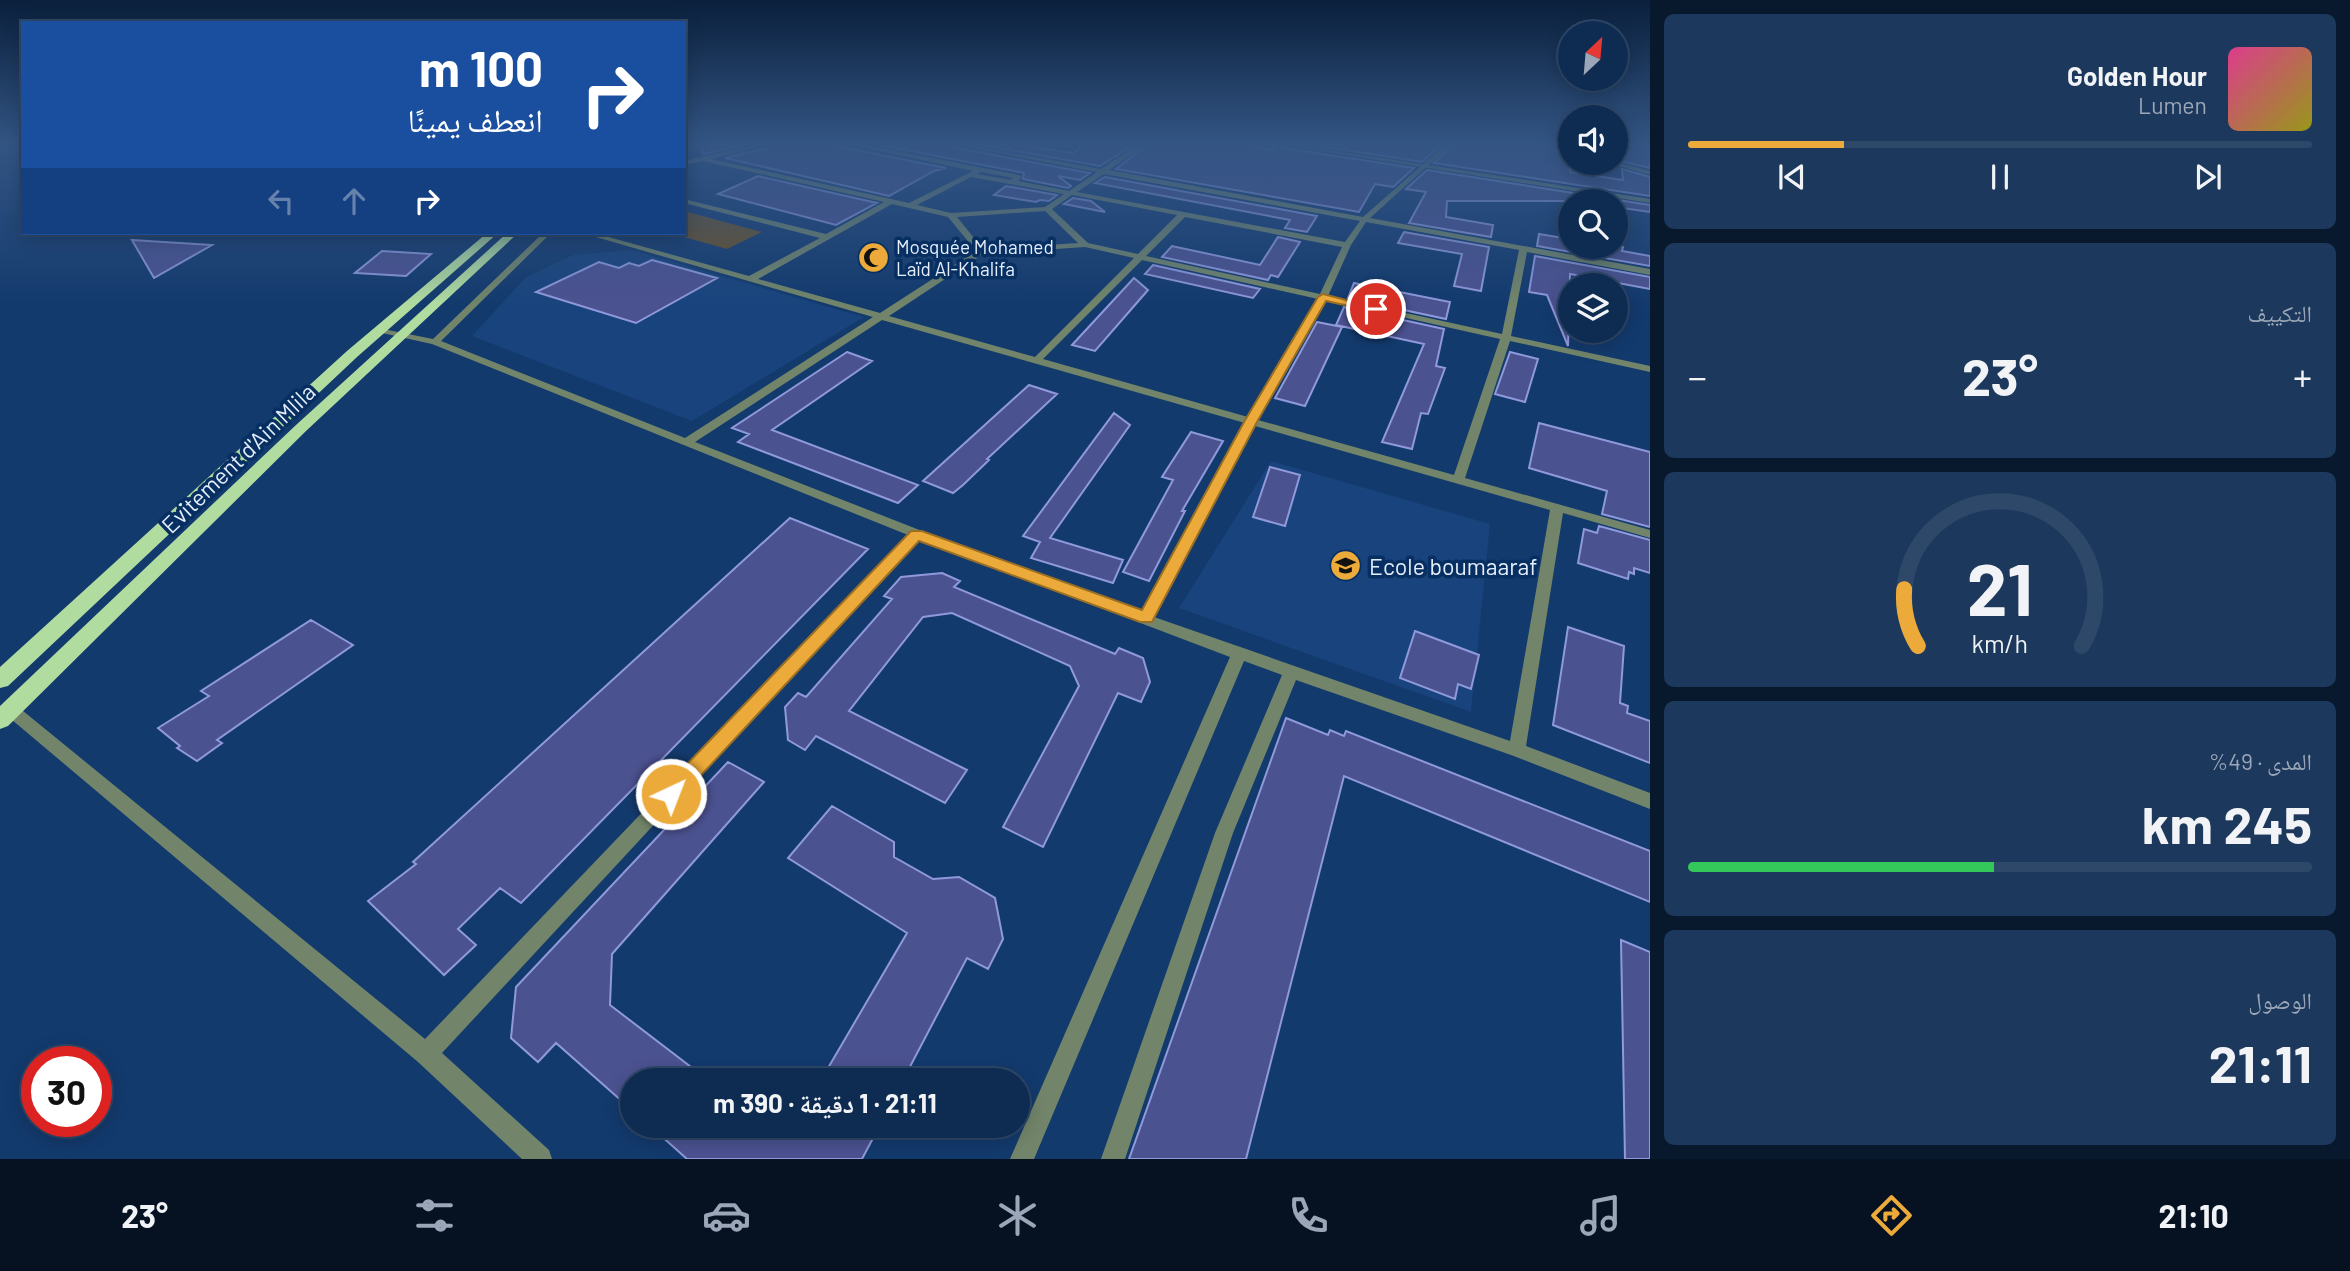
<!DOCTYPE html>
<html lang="ar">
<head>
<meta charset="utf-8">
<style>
  :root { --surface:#0e2c52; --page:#1c385c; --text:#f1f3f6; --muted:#9ba7b8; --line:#2e4869; --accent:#ebaa39 }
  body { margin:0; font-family:Barlow,"Noto Naskh Arabic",sans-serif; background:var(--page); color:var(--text); direction:rtl; height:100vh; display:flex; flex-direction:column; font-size:26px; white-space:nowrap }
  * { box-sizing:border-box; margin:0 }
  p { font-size:23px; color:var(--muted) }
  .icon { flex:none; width:38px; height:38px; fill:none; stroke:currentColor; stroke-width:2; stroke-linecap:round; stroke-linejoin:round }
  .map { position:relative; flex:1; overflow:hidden; direction:ltr }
  .side { display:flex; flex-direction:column; gap:14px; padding:14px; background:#08182d; width:700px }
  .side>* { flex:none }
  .hud { position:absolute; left:21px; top:21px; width:665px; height:214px; border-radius:0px; box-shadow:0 4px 18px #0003,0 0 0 2px var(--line); direction:rtl; background:#1a4fa0; color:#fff; overflow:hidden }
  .needle { width:46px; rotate:26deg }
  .controls { position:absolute; left:1558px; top:21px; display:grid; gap:14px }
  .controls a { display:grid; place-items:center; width:70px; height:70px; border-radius:50%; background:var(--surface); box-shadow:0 4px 18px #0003,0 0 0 2px var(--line); font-size:35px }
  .speed { position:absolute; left:21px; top:1046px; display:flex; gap:14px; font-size:35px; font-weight:700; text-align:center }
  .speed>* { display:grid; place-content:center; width:91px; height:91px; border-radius:50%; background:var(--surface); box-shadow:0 4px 18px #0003,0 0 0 2px var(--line); line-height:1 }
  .speed .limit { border:10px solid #d22; background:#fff; color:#111 }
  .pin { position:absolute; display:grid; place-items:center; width:60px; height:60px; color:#fff; margin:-30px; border:4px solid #fff; border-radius:50%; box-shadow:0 2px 7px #0007 }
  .me { position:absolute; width:77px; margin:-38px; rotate:43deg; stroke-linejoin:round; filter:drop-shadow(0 0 5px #0008) }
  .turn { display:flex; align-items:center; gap:24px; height:147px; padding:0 28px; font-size:32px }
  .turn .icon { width:91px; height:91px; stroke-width:2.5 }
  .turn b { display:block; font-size:49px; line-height:60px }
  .lanes { display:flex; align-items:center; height:66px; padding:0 28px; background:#0003; justify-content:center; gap:35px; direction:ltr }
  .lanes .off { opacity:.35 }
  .big { font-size:52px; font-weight:700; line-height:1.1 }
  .side .widget { flex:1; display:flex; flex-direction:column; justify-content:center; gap:10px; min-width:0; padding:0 24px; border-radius:10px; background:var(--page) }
  .side .dial { align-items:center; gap:0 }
  .dial svg { height:182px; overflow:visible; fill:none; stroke:var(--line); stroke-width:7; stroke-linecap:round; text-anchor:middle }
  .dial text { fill:var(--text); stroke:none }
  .song { display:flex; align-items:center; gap:21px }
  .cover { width:84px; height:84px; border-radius:10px; background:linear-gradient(135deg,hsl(330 70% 55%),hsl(60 70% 35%)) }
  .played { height:7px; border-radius:4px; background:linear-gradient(90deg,var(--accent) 25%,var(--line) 25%) }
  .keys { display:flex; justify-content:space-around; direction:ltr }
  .heat { display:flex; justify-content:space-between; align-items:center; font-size:38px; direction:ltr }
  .charge { height:10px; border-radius:5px; background:linear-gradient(90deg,#34c759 49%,var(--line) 0) }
  .trip { position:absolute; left:620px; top:1068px; width:410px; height:70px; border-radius:35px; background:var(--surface); box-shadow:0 4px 18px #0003,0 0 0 2px var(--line); font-weight:700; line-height:70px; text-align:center; direction:rtl }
  .tab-bar { display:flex; height:112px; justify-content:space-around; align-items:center; background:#061221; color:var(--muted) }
  .tab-bar .icon { width:49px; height:49px }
  .tab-bar .current { color:var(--accent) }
  .tab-bar b { font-size:32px; color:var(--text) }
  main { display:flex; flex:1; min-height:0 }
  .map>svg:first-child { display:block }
  .built { fill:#18437c }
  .green { fill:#6c5022 }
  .building { fill:#4b5290; stroke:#8f99dc; stroke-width:2 }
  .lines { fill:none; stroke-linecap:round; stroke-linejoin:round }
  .minor { fill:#72856a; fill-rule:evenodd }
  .tertiary { fill:#72856a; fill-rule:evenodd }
  .trunk { fill:#b1dca0; fill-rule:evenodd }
  .route { fill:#ebaa39; stroke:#996e25; stroke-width:2 }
  .labels { text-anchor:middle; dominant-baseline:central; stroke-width:7; stroke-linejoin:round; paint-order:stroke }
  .far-poi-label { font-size:19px; fill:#e5eefb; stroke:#072f61; text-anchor:start }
  .street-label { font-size:23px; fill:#e5eefb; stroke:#072f61 }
  .poi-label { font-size:23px; fill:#e5eefb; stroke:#072f61; text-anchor:start }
</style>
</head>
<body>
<main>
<section class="side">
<div class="widget">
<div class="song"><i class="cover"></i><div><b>Golden Hour</b><p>Lumen</p></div></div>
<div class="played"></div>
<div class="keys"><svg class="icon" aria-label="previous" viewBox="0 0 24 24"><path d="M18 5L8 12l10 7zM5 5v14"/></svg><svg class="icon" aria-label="pause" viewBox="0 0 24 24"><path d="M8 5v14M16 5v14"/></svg><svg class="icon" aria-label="next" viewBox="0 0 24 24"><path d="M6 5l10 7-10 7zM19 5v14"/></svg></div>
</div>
<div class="widget"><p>التكييف</p>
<div class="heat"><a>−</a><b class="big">23°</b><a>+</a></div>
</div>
<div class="widget dial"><svg viewBox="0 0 100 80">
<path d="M14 69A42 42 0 1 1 86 69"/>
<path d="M14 69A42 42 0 0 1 8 44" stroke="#ebaa39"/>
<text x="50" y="56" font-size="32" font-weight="700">21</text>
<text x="50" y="72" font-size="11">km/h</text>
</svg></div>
<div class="widget"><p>المدى · 49%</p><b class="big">245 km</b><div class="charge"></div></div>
<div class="widget"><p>الوصول</p><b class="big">21:11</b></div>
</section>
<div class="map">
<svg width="1650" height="1159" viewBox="0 0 1650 1159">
  <rect width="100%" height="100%" fill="#133a6d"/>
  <path class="built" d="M631,250l233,67 -172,104 -220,-85 54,-59 47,-22z
    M1271,461l219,63 -19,188 -292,-104z"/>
  <path class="green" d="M684,211l78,21 -35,17 -57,-16h14z"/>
  <path class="building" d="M703,144h45l-44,10 -2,-1z
    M772,144h54l120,24 -12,3 -45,25 -164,-38 45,-11z
    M890,144h58l3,3 139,26 -10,7 -22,-4 13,10 -3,2 -45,-9 1,-6 -139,-27z
    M976,144h39l58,9 12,-9h50l-35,22z
    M1148,144h85l40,6 1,-6 3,3 137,21 -21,19 -18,-3 -16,28 -243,-43z
    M1306,144h136l-20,18z
    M1454,144h79l37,12v16l53,8 -1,-11 28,8v19l-216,-33z
    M1618,144h32v24l-30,-7z
    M1427,170l223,35v7l-35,-5v-6h-168l-1,16 47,8 -2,12 -82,-14 17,-31 -20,-3z
    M758,176l119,27 -41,22 -118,-31z
    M1105,177l212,39 -10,16 -22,-4 5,-8 -195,-37z
    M1006,186l51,9 -8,6 -9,-1 -4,2 -42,-7z
    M1073,198l18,3 14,11 -41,-8z
    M1404,232l85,15 -8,44 -27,-5 8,-32 -64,-11z
    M1539,234l31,5v8h53l-1,4 28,5v10l-113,-20z
    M1278,237l22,5 -22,35 -7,-2 -3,5 -106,-23 10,-11 88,19z
    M132,240l80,5 -58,33z
    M382,251l49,3 -25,22 -51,-3z
    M1535,256l115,21v12l-80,-15 -2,72 -21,-51 -18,-3z
    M652,260l65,18 -81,45 -100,-31 63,-30 20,6 10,-5 10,3z
    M1153,265l107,24 -7,9 -108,-24z
    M1134,278l14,12 -53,61 -23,-6z
    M1354,283l96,19 -4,17 -98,-21z
    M1344,307l100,22 -8,37 9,2 -17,46 -7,-1 -9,36 -30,-7 42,-98 -88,-19z
    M1317,322l25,5 -37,79 -30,-8z
    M847,352l25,9 -100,69 146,55 -20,18 -160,-61 11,-8 -17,-6z
    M1510,352l28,7 -13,43 -30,-8z
    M1029,385l28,9 -70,65 2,1 -26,25 -10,8 -30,-12z
    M1114,413l16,12 -80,113 73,22 -10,23 -82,-25 9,-16 -17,-6z
    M1539,423l111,29v75l-48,-13 5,-23 -78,-23z
    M1191,432l32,9 -41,70h3l-36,70 -26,-9 50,-92 -11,-3z
    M1270,467l30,8 -15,51 -32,-9z
    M790,518l78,31 -347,354 -21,-15 -42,41 18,16 -32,30 -76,-74 48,-37 -3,-2z
    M1599,526l51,14v33l-16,-5v6l-5,-2 -1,7 -50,-16 6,-34 13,4z
    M942,573l18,8 -6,6 161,67 4,-6 24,10 7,24 -9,20 -23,-9 -75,154 -40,-20 76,-141 -9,-20 -118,-53 -29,4 -74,94 118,59 -22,33 -129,-67 -11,14 -17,-10 -3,-33 13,-14 8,4 86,-98 -8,-3 17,-19z
    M311,620l42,25 -136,95 5,3 -25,18 -20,-13 3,-2 -22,-18 51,-32 -8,-5z
    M1568,627l56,19 -4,57 8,3 -1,7 23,8v42l-97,-38z
    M1415,631l64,24 -8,34 -13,-5 -3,15 -55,-21z
    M1286,718l42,17 2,-5 14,6 2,-5 304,120v51l-306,-126 -98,383h-117z
    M728,762l36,20 -152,172 -2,51 98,75h-76v30l-76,-67 -18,19 -27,-24 5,-51z
    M832,806l62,36v15l39,22 26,-2 36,21 8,41 -15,30 -21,-11 -64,122h-82l86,-147 -119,-75z
    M1621,940l29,12v207h-25z
    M649,1125h231l-18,34h-175z"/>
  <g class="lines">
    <path class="minor" d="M759,144h10l-58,15 198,44 64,-32 -124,-27h11l159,31 3,2 -4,4 51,10 28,-19 -146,-28h12l138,25 38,-25h7l-37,26 254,47 83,-73h6l-82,74 280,51v6l-123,-23 -16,84 139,30v6l-140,-31 -45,137 185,52v8l-87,-25 -37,233 124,47v16l-139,-54 -215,-75 -63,153 -108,326h-24l114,-326 67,-158 -38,-14 -210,498h-24l220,-502 -311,-118 -477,514 107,97 3,9h-30l-104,-97 -413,-348 -2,-4 2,-4 6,-2 6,2 408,333 483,-504 -476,-191 -59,-13 5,-3 55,11 110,-106h8l-110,108 244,97 188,-121 -291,-84h12l155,43 71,-38 -136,-35v-4l142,35 58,-32 -181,-41 -19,4v-4zM981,172l32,6 -2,2 -34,-6zM1104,174l256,47 -15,21 -268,-50zM971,177l93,17 -19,13 -94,6 -34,-8zM1072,195l105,20 -39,39 -50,-11 -36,-34zM892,204l56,13 28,34 -96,62 -122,-34zM1045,211l33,32 -95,6 -26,-32zM1185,217l157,30 -22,47 -174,-38zM1366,222l153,28 -17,84 -174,-38 23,-51zM1085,247l49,11 -99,99 -146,-41 94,-62zM1142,260l176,39 -70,118 -205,-58zM1326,300l174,39 -46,136 -196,-55zM882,320l363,103 -103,189 -220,-81 -227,-89zM1255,426l295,84 -40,231 -356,-124z
      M1536,144h9l25,6v4z
      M1615,162l35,9v4l-40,-12z"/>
    <path class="tertiary" d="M1277,144h13l360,55v4z"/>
    <path class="trunk" d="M487,233h11l-141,124 -349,329 -8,2v-21l347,-316z
      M507,233h11l-212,198 -298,295 -8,3v-23l296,-281z"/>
  </g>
  <linearGradient id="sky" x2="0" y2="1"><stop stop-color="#0a203c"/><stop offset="0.47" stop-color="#335584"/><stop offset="1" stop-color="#335584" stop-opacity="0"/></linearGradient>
  <rect width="1650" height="306" fill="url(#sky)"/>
  <path class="route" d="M1323,294l58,15 -5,3 -50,-11 -69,121 -105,200h-12l-221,-81 -241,259 -7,3 -7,-3 -3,-6 3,-6 247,-257h11l220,79 102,-188 74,-125z"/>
  <defs>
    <symbol id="mosque-disc" viewBox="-11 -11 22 22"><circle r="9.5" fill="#ebaa39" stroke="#072f61"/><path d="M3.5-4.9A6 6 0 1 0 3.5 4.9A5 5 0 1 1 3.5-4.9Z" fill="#111"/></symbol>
    <symbol id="school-disc" viewBox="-11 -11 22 22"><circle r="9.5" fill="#ebaa39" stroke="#072f61"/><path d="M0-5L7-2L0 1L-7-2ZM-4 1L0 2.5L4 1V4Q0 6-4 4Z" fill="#111"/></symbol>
  </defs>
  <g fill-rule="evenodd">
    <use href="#mosque-disc" x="856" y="240" width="35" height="35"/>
    <use href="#school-disc" x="1328" y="548" width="35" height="35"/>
  </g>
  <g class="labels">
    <g class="far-poi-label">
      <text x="896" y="246">Mosquée Mohamed<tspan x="896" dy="22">Laïd Al-Khalifa</tspan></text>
    </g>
    <g class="street-label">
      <text transform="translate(238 458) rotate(-44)">Evitement d'Ain Mlila</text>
    </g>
    <g class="poi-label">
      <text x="1369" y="566">Ecole boumaaraf</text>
    </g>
  </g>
</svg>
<div class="controls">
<a><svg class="needle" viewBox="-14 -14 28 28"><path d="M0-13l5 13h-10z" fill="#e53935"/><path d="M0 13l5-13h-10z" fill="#9ba7b8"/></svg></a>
<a><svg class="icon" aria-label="sound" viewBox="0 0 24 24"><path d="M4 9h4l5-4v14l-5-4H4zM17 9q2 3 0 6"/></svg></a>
<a><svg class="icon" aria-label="search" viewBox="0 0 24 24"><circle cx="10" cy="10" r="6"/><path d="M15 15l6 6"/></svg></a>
<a><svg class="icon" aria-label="layers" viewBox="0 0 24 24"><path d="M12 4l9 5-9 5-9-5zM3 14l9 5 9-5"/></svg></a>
</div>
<div class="speed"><div class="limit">30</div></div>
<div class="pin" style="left:1376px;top:309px;background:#d93025"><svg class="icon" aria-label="arrive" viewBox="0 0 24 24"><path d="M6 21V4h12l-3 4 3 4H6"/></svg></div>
<svg class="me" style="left:671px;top:794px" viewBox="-20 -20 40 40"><circle r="17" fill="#ebaa39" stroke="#fff" stroke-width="3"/><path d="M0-11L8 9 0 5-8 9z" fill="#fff"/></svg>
<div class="trip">21:11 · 1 دقيقة · 390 m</div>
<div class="hud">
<div class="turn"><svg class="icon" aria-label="right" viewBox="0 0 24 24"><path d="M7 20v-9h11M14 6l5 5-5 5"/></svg><div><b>100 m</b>انعطف يمينًا</div></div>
<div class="lanes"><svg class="icon off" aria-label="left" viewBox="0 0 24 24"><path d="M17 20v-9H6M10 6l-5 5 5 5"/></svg><svg class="icon off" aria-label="ahead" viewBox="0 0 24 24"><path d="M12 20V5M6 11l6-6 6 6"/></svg><svg class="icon" aria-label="right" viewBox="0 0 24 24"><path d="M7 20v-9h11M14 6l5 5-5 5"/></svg></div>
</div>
</div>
</main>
<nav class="tab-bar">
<b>21:10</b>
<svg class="icon current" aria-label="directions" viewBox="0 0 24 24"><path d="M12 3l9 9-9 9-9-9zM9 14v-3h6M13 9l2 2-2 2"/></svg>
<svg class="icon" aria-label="music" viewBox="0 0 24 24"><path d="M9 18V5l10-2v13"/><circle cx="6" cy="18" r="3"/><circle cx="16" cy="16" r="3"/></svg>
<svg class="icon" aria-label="phone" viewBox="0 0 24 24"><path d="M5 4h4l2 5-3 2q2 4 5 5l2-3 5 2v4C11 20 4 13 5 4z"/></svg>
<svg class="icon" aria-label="climate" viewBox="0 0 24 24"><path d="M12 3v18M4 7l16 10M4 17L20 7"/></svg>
<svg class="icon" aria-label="car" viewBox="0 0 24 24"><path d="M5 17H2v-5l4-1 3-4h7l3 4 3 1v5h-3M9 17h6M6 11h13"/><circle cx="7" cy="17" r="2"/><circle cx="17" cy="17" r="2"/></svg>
<svg class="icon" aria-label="filters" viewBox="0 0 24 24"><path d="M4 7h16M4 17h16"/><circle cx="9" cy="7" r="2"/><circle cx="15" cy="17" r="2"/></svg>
<b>23°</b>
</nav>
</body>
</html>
